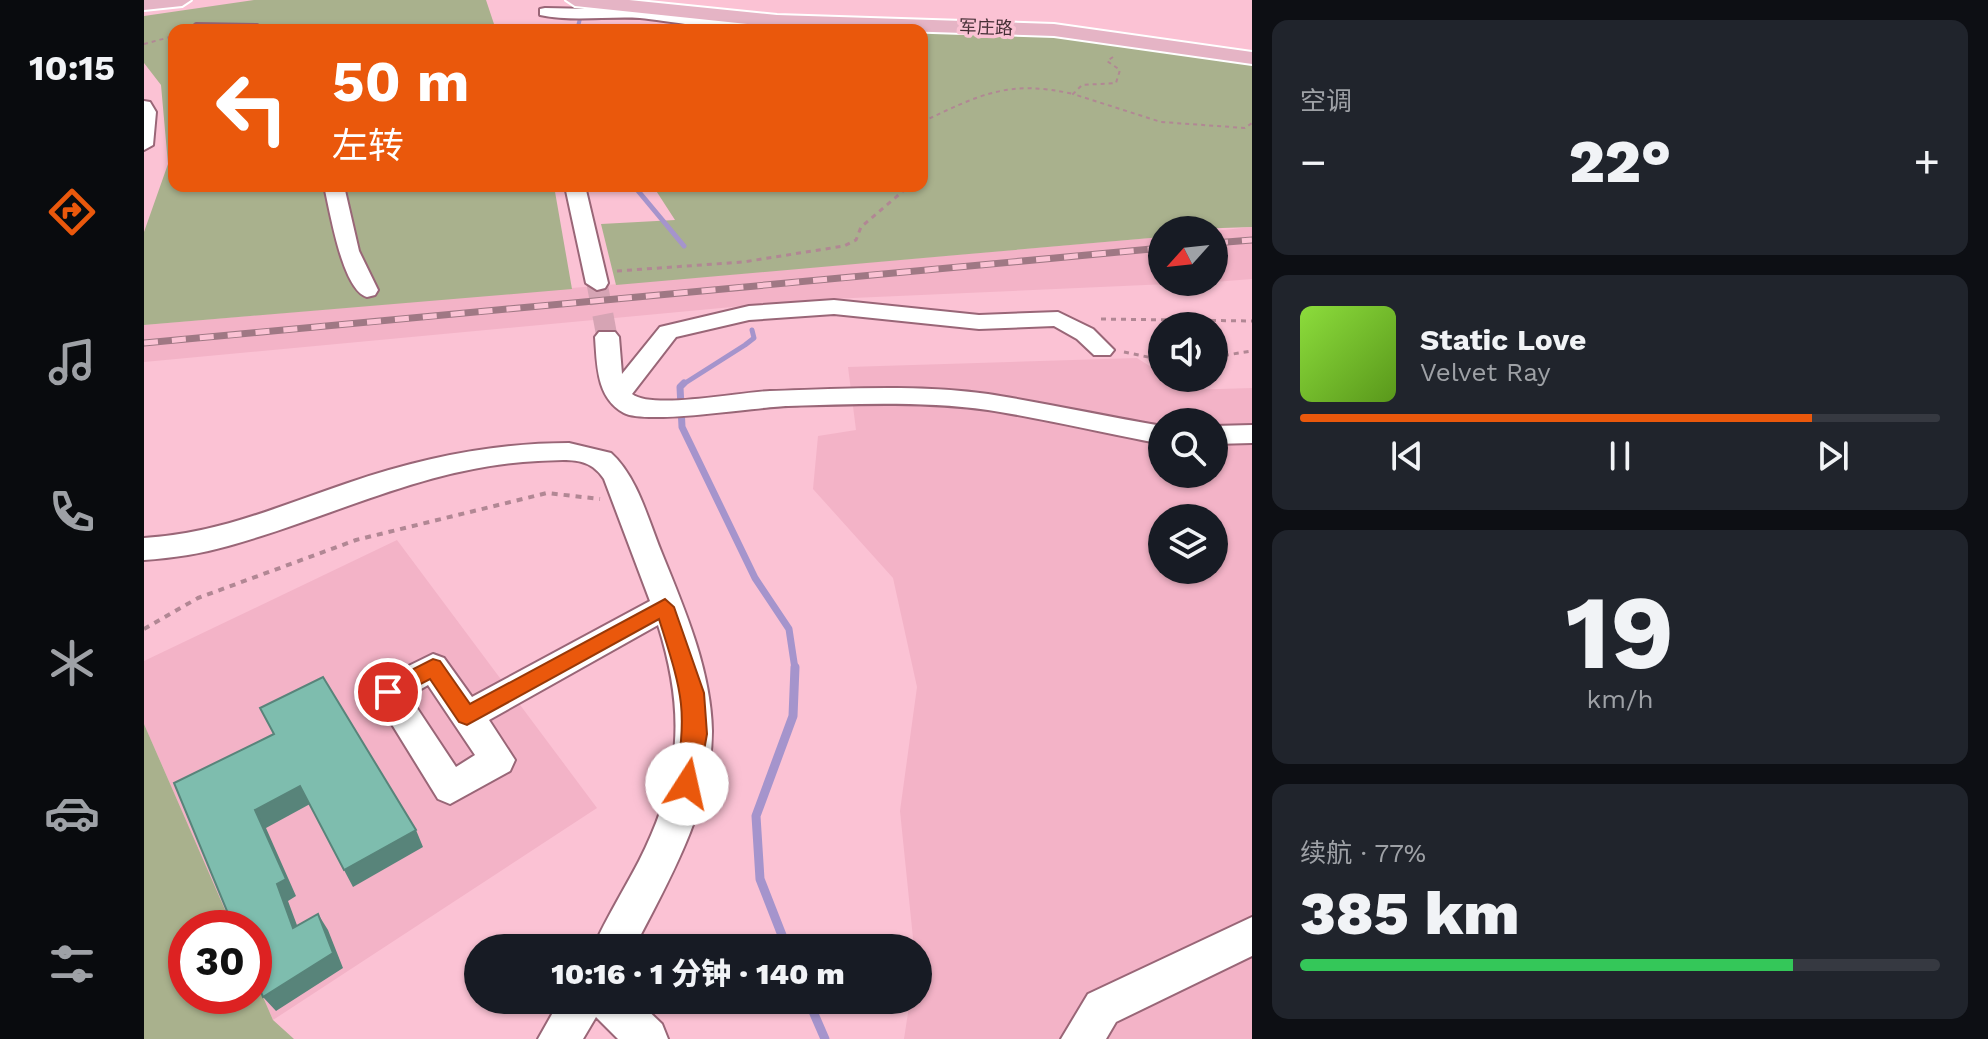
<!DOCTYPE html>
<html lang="zh">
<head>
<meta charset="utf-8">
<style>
  :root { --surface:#171b24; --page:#20242c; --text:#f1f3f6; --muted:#9ea1a6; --line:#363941; --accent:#ea580c }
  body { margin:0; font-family:"Work Sans","Noto Sans SC",sans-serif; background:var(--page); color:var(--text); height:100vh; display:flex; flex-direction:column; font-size:30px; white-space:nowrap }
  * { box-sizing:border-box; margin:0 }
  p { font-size:26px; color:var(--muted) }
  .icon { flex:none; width:44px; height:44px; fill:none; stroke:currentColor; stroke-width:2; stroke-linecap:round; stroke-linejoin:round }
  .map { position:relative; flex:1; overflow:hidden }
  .drawer { display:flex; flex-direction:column; gap:20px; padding:20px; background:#0d0f14; width:736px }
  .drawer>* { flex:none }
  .banner { position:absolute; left:24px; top:24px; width:760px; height:168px; border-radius:16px; box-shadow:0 2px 6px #0004; background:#ea580c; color:#fff; overflow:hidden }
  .needle { width:52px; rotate:243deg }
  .tools { position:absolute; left:1004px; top:216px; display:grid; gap:16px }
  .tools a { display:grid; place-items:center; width:80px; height:80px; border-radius:50%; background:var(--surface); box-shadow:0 2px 6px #0004; font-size:40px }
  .speed { position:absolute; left:24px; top:910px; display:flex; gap:16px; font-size:40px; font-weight:700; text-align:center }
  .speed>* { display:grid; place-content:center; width:104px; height:104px; border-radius:50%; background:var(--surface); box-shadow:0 2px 6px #0004; line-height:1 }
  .speed .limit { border:12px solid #d22; background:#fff; color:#111 }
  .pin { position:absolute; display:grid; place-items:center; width:68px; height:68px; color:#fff; margin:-34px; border:4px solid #fff; border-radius:50%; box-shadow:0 2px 8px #0007 }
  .me { position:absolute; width:88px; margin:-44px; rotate:10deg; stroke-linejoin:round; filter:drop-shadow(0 0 6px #0008) }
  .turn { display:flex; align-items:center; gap:28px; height:168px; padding:0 32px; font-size:36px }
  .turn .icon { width:104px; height:104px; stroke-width:2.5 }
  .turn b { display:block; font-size:56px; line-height:68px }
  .big { font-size:60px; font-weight:800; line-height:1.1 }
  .drawer .widget { flex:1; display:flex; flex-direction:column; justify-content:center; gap:12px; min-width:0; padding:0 28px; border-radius:16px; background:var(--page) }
  .drawer .dial { align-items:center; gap:0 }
  .dial b { font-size:104px; line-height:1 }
  .song { display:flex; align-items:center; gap:24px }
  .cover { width:96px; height:96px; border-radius:12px; background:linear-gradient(135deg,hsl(90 70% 55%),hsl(90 70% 35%)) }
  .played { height:8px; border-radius:4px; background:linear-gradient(90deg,var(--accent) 80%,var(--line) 80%) }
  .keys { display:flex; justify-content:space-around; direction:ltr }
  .heat { display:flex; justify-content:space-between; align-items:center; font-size:44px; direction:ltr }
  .charge { height:12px; border-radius:6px; background:linear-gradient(90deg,#34c759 77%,var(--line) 0) }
  .trip { position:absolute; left:320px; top:934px; width:468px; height:80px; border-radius:40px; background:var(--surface); box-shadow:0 2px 6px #0004; font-weight:800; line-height:80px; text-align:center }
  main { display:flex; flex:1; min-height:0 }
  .menu { display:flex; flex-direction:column; width:144px; justify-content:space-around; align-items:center; background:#090b0e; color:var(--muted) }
  .menu .icon { width:56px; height:56px }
  .menu .selected { color:var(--accent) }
  .menu b { font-size:36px; color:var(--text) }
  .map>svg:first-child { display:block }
  .built { fill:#f3b3c7; fill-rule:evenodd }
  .green { fill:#a9b18d }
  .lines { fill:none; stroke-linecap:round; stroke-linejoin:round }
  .stream-far3 { stroke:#a594cc; stroke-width:4 }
  .stream-far2 { stroke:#a594cc; stroke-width:5 }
  .stream-far1 { stroke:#a594cc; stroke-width:7 }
  .stream { stroke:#a594cc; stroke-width:9 }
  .minor-tunnel { stroke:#d6a4b4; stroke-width:21; stroke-dasharray:21 11; stroke-linecap:butt }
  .minor-casing { stroke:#967; stroke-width:4 }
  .major-casing { stroke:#fff; stroke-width:4 }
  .path-far2 { stroke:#b18794; stroke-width:2; stroke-dasharray:4 4; stroke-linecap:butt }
  .path-far1 { stroke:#b18794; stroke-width:3; stroke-dasharray:5 5; stroke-linecap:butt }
  .path { stroke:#b18794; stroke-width:4; stroke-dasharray:6 6; stroke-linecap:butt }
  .minor { fill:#fff; fill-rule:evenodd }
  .major { fill:#e5b4c5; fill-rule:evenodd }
  .rail-casing { stroke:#9f7884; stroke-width:7 }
  .rail { stroke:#fbc2d4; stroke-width:5; stroke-dasharray:14; stroke-linecap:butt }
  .shaded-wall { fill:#58847a }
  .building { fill:#7ebdae; stroke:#58847a; stroke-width:2 }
  .route { fill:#ea580c; stroke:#983908; stroke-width:2 }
  .labels { text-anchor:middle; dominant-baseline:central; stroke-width:7; stroke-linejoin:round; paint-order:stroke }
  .far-street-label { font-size:18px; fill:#442e35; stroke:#fbc2d4 }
</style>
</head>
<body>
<main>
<nav class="menu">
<b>10:15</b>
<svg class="icon selected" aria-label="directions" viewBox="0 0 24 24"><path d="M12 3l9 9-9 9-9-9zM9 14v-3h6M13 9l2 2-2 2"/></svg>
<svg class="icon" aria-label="music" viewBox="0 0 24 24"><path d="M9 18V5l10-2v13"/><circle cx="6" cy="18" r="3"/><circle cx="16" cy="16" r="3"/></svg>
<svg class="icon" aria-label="phone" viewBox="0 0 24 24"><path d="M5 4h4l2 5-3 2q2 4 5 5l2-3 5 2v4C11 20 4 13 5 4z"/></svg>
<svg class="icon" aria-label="climate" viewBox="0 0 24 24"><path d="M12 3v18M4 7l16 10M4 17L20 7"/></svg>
<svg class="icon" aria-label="car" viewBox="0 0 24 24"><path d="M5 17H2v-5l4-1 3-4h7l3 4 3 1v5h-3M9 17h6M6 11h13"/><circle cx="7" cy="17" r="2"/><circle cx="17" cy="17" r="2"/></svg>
<svg class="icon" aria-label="filters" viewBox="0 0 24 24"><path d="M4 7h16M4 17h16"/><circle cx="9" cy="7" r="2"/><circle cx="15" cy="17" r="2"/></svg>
</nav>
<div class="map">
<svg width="1108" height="1039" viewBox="0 0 1108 1039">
  <rect width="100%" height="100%" fill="#fbc2d4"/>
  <path class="built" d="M1108,227v52l-38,3v-51z
    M1018,237v45h51l-406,18 -663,62v-37z
    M993,358l25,16v4l24,12 66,-2v651h-348l6,-39h8v-52h-4l-14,-137 17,-124 -24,-109 -80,-89 5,-53 38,-6 -8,-63zM1018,422h52v52h-52zM1018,518h52v52h-52z
    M253,540l200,268 -324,212 -19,-44v-48h-21l-89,-204v-63z"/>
  <path class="green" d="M110,0h232l10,30h-322v156h380l18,103 -428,36v-93l24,-68 -7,-79 -17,-22v-47z
    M778,33l130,3 200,29v162l-90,3v7l-546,48 -15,-61 74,-4 -22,-34h269z
    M0,724l89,204h-47v68h68v-20l19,44 21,19h-150z"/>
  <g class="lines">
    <path class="stream-far3" d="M433,30l8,-30"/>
    <path class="stream-far2" d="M490,186l50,60
      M538,385l63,-40 9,-7 -2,-8"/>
    <path class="stream-far1" d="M540,383l-4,4 2,40 73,151 34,51 6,40"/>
    <path class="stream" d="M643,948l-27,-69 -4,-63 37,-100 2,-49
      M664,1000l17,39"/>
    <path class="minor-tunnel" d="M453,283l10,54"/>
    <defs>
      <path id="minor" d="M401,8l96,2 112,14 51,-6 7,4c-27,22 -135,-1 -171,-4 -33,-2 -68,4 -100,-3v-6z
        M52,24l61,1 8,5h-76z
        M0,101l6,1 6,10 -3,33 -9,5z
        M180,186h20l15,65 19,39 -3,5 -8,2c-25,-7 -37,-87 -43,-111z
        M421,186h20l23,97 -3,5 -8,2 -11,-7z
        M690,300l145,15 79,-3 35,17 21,21 -4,5h-16l-17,-16 -23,-13 -75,3 -145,-15 -85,6 -73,17 -44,57c21,16 108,-2 138,-3 71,-2 147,-7 218,3 58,9 116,22 174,32v18c-58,-11 -116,-25 -174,-34 -65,-9 -135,-6 -200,-4 -33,1 -141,19 -164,7 -28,-15 -27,-49 -29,-76l4,-5h16l4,5 3,37 38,-47 89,-21z
        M1108,425v18l-38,1v-18z
        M425,443l42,10c27,24 38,70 52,103 22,54 48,115 49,175 0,76 -44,151 -78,217h-41c13,-30 31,-58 46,-87 42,-83 47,-147 19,-236l-169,95 26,40 -5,11 -60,33 -12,-5 -66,-107 4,-10 57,-28 11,4 28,39 178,-96 -46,-122c-15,-24 -40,-19 -66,-18 -111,5 -205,56 -310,85 -28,8 -55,12 -84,14v-22c73,-4 136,-32 204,-55 72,-25 145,-40 221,-40zM284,685l47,70 -19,12 -47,-71z
        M1108,917v39l-136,66 -10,17h-45l27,-45z
        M416,1000h77l25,24 6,15h-50l-22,-22 -13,22h-45z"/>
      <path id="major" d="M0,0h47l-9,6 -38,4z
        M422,0h63l148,15 277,9 198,28v12l-198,-28 -277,-9 -202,-21z"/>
    </defs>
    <use href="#minor" class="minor-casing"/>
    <use href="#major" class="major-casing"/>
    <path class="path-far2" d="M0,44l30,-8
      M969,57l-6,4 13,9 -4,13 -34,2 -9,9 88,28 84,6 7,-5
      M778,122c57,-27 87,-43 151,-28"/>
    <path class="path-far1" d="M473,271l126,-9 101,-16 12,-6 5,-13 48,-41
      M957,319l151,2
      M980,352l38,8
      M1070,357l38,-6"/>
    <path class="path" d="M0,629l54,-31 158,-58 191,-47 53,6"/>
    <use href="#minor" class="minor"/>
    <use href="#major" class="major"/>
    <defs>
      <path id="rail" d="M1070,243l38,-3
        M0,343l1018,-95"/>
    </defs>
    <use href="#rail" class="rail-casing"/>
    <use href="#rail" class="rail"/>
  </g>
  <path class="shaded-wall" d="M156,786l10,18 -44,24 30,68 -8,5 16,43 -11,-16 -16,-44 -22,-74z
    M272,830l7,17 -70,40 -9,-17z
    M174,914l10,16 15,38 -67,43 -13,-14z"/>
  <path class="building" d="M179,677l93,153 -72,40 -44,-84 -45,24 31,69 -9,5 16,44 25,-14 15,39 -70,44 -9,-23v-46h-20l-60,-145 100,-49 -14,-26z"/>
  <path class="route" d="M521,599l9,8 30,86 3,41 -9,50 -3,7 -8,3 -8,-3 -4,-7c14,-75 6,-94 -16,-165l-192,106 -8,-3 -29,-43 -42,22 -8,-3 -3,-6 3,-6 53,-27 7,2 30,43z"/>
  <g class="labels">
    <g class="far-street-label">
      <text transform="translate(842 27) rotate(2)">军庄路</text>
    </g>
  </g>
</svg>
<div class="tools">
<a><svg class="needle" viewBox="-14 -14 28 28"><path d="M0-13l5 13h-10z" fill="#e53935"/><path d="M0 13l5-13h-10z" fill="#9ea1a6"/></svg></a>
<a><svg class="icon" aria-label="sound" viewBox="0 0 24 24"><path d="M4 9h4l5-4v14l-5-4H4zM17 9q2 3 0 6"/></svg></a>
<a><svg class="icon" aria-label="search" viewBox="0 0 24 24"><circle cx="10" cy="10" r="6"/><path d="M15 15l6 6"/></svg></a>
<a><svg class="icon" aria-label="layers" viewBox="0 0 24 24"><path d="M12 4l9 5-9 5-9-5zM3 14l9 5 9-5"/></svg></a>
</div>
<div class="speed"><div class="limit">30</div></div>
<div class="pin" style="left:244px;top:692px;background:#d93025"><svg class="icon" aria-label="arrive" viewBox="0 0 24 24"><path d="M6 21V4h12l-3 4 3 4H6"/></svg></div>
<svg class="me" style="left:543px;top:784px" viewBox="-20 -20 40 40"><circle r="19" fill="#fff"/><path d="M0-13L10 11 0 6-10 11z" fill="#ea580c"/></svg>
<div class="trip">10:16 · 1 分钟 · 140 m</div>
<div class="banner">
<div class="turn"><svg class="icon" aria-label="left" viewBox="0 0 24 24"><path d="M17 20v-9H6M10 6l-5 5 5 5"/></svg><div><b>50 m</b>左转</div></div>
</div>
</div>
<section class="drawer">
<div class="widget"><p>空调</p>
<div class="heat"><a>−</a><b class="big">22°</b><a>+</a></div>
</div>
<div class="widget">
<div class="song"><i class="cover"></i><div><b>Static Love</b><p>Velvet Ray</p></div></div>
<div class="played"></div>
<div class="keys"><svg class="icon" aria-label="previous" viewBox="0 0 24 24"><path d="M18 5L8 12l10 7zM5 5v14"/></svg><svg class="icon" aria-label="pause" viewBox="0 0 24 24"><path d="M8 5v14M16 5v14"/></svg><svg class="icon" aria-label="next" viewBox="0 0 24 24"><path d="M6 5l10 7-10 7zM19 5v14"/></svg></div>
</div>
<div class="widget dial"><b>19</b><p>km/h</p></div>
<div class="widget"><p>续航 · 77%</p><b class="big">385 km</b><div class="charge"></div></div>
</section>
</main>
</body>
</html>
